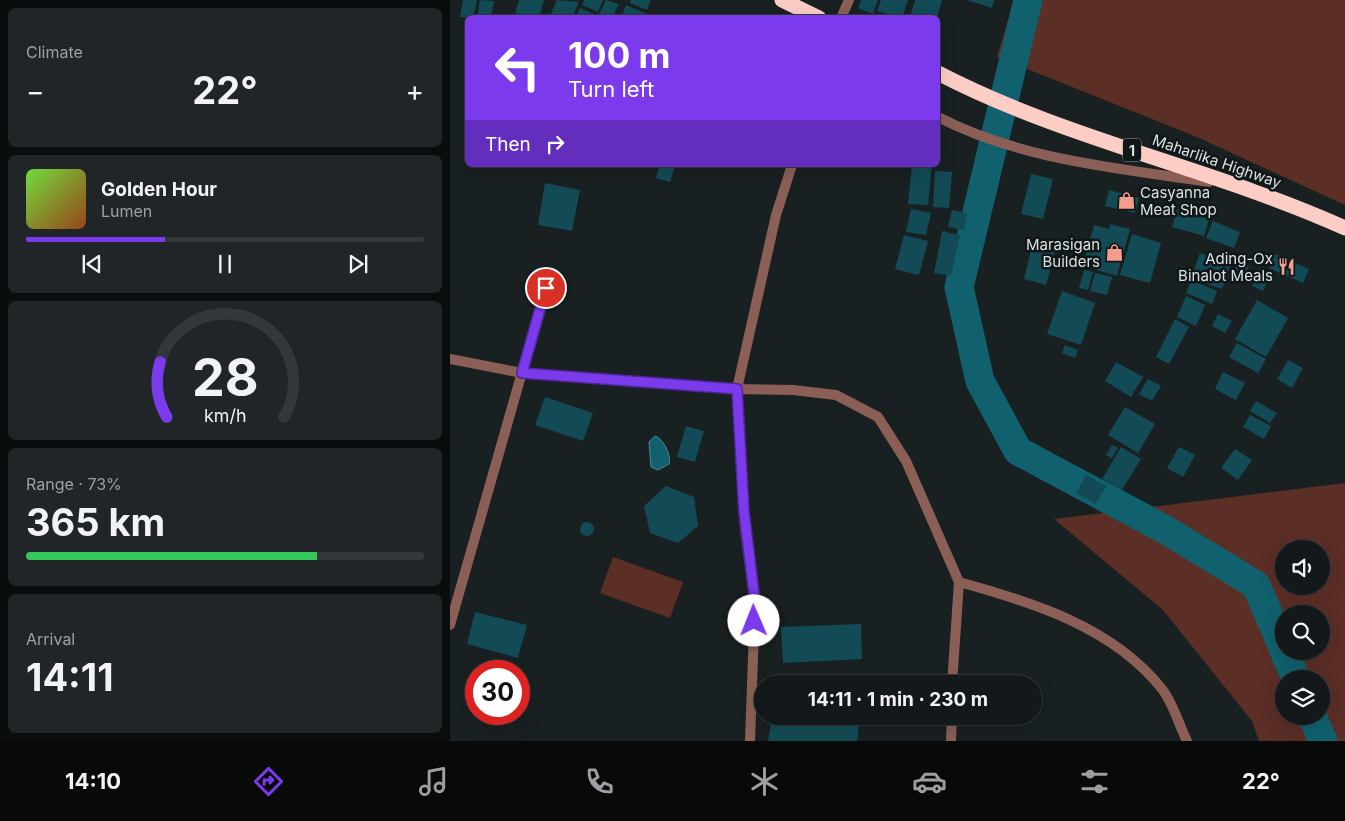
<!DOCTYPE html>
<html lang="en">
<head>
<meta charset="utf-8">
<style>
  :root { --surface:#13181a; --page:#202527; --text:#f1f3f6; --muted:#9da0a2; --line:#323739; --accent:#7c3aed }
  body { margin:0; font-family:Inter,sans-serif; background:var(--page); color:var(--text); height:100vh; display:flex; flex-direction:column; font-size:19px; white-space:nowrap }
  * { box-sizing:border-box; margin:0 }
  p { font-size:16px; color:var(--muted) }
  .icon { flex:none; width:28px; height:28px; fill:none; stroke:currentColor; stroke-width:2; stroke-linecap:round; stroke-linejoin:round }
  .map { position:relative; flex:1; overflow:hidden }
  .panel { display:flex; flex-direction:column; gap:8px; padding:8px; background:#0a0d0e; width:450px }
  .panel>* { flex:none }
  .banner { position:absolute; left:15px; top:15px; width:475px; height:152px; border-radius:8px; box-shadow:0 5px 20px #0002,0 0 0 1px var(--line); background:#7c3aed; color:#fff; overflow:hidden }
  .buttons { position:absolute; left:825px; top:540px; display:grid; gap:10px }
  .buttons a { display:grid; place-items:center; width:55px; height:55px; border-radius:50%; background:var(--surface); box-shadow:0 5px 20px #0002,0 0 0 1px var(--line); font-size:25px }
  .speed { position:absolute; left:15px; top:660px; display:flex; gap:10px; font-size:25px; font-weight:700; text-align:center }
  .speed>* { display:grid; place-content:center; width:65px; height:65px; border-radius:50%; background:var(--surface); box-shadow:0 5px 20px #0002,0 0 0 1px var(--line); line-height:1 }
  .speed .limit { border:8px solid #d22; background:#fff; color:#111 }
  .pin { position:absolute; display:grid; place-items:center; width:42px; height:42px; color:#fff; margin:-21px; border:2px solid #fff; border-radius:50%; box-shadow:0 1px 5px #0007 }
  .me { position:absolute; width:55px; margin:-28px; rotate:359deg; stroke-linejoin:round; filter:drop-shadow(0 0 4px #0008) }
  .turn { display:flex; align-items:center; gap:18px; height:105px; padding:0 20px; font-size:22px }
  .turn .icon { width:65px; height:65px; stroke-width:2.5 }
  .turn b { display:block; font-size:35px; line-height:42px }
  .then { display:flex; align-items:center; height:48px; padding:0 20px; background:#0003; gap:10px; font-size:19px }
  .big { font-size:38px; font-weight:700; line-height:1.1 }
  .panel .widget { flex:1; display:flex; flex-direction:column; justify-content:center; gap:8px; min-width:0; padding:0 18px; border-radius:8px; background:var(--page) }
  .panel .dial { align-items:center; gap:0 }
  .dial svg { height:130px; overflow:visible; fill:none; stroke:var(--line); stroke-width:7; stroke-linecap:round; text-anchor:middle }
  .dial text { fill:var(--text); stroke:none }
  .song { display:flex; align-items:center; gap:15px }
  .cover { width:60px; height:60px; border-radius:8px; background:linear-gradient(135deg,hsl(100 70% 55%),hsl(20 70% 35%)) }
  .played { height:5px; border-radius:2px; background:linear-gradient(90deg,var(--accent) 35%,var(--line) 35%) }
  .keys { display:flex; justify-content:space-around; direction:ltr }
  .heat { display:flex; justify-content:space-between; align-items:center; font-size:28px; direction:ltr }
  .charge { height:8px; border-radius:4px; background:linear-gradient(90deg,#34c759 73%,var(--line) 0) }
  .trip { position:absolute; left:304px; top:675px; width:288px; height:50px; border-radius:25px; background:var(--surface); box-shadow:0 5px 20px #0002,0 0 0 1px var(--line); font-weight:700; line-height:50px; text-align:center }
  .tabs { display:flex; height:80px; justify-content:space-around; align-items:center; background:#080a0a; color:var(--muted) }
  .tabs .icon { width:35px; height:35px }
  .tabs .active { color:var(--accent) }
  .tabs b { font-size:22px; color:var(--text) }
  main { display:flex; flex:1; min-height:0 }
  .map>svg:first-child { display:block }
  .green { fill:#5b2e26; fill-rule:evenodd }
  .water { fill:#11606e; stroke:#4e8690 }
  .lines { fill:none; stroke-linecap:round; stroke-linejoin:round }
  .river { stroke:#11606e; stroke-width:29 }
  .building { fill:#124b55 }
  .street { stroke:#8b5f56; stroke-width:10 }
  .highway { stroke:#fbcdc4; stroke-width:15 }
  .route-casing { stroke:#51269a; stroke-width:12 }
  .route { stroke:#7c3aed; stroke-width:9 }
  .labels { text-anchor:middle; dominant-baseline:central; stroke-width:5; stroke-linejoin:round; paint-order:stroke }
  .shield { fill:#101718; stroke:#9ea4a5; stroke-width:1 }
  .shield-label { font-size:14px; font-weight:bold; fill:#dbe0e1 }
  .street-label { font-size:15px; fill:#dbe0e1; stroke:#101718 }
  .poi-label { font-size:15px; fill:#dbe0e1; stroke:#101718; text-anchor:end }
</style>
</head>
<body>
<main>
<section class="panel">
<div class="widget"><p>Climate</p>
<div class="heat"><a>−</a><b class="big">22°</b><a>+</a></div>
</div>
<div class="widget">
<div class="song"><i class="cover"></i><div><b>Golden Hour</b><p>Lumen</p></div></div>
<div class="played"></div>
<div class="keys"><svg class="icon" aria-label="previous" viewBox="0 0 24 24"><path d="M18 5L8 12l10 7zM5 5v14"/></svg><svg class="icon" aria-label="pause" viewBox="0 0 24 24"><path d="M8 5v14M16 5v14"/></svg><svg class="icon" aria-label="next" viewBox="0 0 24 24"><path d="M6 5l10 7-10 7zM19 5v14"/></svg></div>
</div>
<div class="widget dial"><svg viewBox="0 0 100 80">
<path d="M14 69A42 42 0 1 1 86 69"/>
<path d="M14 69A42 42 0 0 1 10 35" stroke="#7c3aed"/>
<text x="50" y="56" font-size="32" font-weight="700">28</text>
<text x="50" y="72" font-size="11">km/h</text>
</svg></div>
<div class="widget"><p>Range · 73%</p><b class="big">365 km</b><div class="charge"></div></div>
<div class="widget"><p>Arrival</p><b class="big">14:11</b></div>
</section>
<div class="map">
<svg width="895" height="741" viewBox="0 0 895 741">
  <rect width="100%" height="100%" fill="#192022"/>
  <path class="green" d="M564,0h331v205l-148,-68 -200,-80z
    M895,483v258h-86l-7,-20 -89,-111 -109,-91zM834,549h37v37h-37zM834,614h37v37h-37zM834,679h37v37h-37z
    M163,557l70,25 -13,36 -70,-25z"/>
  <path class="water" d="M205,436c8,2 17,20 14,28l-11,6 -7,-3 -2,-25z"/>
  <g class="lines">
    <path class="river" d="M578,0l-69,287 21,94 38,70 148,79 90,55 28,65
      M834,651l12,28
      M862,716l11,25"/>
  </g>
  <path class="building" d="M13,0h14l-4,18 -13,-1z
    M30,0l14,1 -3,17h-14z
    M69,0h25l-5,18 -24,-5z
    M107,0l22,2 -7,16h-23z
    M134,0h19l-5,12 -16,-7z
    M156,0l13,4 -7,14h-15z
    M181,0h20l-4,10 -17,-7z
    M411,0h17l-5,14 -15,-6z
    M431,0h27l-6,18 -25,-7z
    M465,0h27l-5,18h-27z
    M517,0h27l-2,8z
    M176,5l21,9 -2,4h-24z
    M130,8l14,6 -1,4h-17z
    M210,165h15l-5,17 -14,-4z
    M462,165h20l-4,40 -20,-1z
    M485,171l17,1 -3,36 -16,-1z
    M581,174l22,5 -10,40 -22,-5z
    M95,183l35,7 -8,41 -34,-6z
    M659,190l30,8 -4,15 -30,-7z
    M461,209l20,4 -5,22 -20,-3z
    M727,209l32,10 -5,17 -32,-9z
    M502,210l15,3 -3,17 -16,-3z
    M763,221l27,11 -6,16 -28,-10z
    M660,224l20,5 -13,47 -34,-10 11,-41 15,4z
    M492,231l18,4 -9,41 -17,-3z
    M682,234l29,9 -11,40 -30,-8z
    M454,235l24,6 -9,34 -24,-6z
    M582,246l23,5 -9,34 -22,-6z
    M750,253l31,12 -9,24 -31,-11z
    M825,254l34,15 -6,14 -34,-15z
    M788,261l11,5 -6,14 -11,-5z
    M810,268l11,5 -8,18 -11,-5z
    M634,270l9,2 -5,18 -9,-2z
    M645,273l17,4 -5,18 -17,-4z
    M741,280l26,11 -5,13 -26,-11z
    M612,291l33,12 -14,42 -34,-11z
    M736,296l19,9 -9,21 -19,-9z
    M807,300l31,18 -22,39 -31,-18z
    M768,314l14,7 -7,12 -13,-7z
    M725,319l14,8 -20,37 -13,-7z
    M787,343l29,16 -8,14 -29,-16z
    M615,345l13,5 -3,8 -13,-5z
    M838,360l15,8 -11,20 -15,-9z
    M666,362l27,15 -12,20 -26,-16z
    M773,372l22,11 -9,17 -21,-11z
    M698,379l13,7 -9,15 -13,-7z
    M95,397l48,16 -10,28 -48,-16z
    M806,401l21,12 -7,10 -20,-12z
    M675,407l30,17 -17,29 -30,-18z
    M800,415l21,11 -7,13 -21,-12z
    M236,426l18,5 -9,31 -18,-5z
    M662,445l6,3 -6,10 -6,-3z
    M671,447l20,12 -19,31 -20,-11z
    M729,447l16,8 -12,22 -16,-9z
    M785,449l17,11 -14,20 -17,-12z
    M636,475l20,11 -10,18 -20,-11z
    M216,486l28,11 4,29 -20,17 -28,-10 -6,-27z
    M130 529a7 7 0 1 1 14 0a7 7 0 1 1-14 0Z
    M25,612l52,13 -9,33 -51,-14z
    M411,624l1,35 -79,4 -2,-36z
    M322,716h88l-3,25h-89z"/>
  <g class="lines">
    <path class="street" d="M391,18l8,-18
      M488,117c83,43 180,51 271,65
      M0,359l72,14 215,16 56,1 43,5 42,22 28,44 53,121 -7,102
      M509,582c73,20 154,45 203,107 11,14 17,36 25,52
      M0,625l96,-337
      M300,741l5,-139 -10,-73 -8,-140 39,-174 16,-50
      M501,741l1,-25"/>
    <path class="highway" d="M332,0l37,18
      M488,73c129,67 274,95 407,155"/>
  </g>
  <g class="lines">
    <defs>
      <path id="route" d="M96,288l-24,85 215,16 7,123 11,90 -1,19"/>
    </defs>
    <use href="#route" class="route-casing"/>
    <use href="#route" class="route"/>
  </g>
  <defs>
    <symbol id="shop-bare" viewBox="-9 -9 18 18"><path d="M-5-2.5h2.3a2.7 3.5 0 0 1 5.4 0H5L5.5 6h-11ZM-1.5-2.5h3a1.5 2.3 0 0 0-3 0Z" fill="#f49d8c" stroke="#101718" stroke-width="2.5" paint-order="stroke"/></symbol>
    <symbol id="restaurant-bare" viewBox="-9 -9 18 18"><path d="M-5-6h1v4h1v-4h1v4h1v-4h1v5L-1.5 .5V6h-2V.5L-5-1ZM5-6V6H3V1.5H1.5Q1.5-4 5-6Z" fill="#f49d8c" stroke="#101718" stroke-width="2.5" paint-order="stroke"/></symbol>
  </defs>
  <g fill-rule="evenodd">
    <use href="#shop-bare" x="664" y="188" width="25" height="25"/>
    <use href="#shop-bare" x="652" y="240" width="25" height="25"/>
    <use href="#restaurant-bare" x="824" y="254" width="25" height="25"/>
  </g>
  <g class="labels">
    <rect class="shield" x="673" y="138.5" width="18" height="23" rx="4"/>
    <g class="shield-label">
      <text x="682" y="150">1</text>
    </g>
    <g class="street-label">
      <text transform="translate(767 161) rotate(19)">Maharlika Highway</text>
    </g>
    <g class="poi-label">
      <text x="690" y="192" text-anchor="start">Casyanna<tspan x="690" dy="17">Meat Shop</tspan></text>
      <text x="650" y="244">Marasigan<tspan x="650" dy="17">Builders</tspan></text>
      <text x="823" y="258">Ading-Ox<tspan x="823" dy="17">Binalot Meals</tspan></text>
    </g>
  </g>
</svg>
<div class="buttons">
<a><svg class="icon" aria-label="sound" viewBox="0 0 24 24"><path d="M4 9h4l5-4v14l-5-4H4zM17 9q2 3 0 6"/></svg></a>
<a><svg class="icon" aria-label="search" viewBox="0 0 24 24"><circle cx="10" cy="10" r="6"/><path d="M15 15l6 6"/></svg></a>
<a><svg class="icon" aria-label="layers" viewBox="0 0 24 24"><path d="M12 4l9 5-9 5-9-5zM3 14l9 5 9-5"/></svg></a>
</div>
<div class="speed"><div class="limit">30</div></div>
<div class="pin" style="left:96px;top:288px;background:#d93025"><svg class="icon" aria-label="arrive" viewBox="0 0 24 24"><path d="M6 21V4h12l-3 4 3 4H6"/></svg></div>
<svg class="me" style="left:304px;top:621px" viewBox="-20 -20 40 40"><circle r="19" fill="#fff"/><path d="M0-13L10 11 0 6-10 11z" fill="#7c3aed"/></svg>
<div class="trip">14:11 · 1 min · 230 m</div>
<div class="banner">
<div class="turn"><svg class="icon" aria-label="left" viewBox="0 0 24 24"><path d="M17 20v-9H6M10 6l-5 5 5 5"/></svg><div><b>100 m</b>Turn left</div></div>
<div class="then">Then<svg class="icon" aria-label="right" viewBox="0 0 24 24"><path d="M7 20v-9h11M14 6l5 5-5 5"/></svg></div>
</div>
</div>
</main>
<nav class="tabs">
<b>14:10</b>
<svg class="icon active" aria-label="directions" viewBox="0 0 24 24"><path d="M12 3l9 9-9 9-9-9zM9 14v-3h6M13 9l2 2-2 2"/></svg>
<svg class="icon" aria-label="music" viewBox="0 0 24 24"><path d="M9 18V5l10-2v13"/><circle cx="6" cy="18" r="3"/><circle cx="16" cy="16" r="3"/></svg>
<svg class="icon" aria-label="phone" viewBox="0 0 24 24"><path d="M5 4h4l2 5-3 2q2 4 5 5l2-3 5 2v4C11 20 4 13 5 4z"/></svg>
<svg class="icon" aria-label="climate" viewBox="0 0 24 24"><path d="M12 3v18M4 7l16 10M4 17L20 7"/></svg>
<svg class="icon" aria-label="car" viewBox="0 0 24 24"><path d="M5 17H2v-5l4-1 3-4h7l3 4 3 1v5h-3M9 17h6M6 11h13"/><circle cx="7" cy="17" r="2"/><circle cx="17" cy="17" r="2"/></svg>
<svg class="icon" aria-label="filters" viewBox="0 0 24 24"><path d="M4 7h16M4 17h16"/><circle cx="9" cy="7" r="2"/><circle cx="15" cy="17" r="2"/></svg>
<b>22°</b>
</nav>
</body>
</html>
